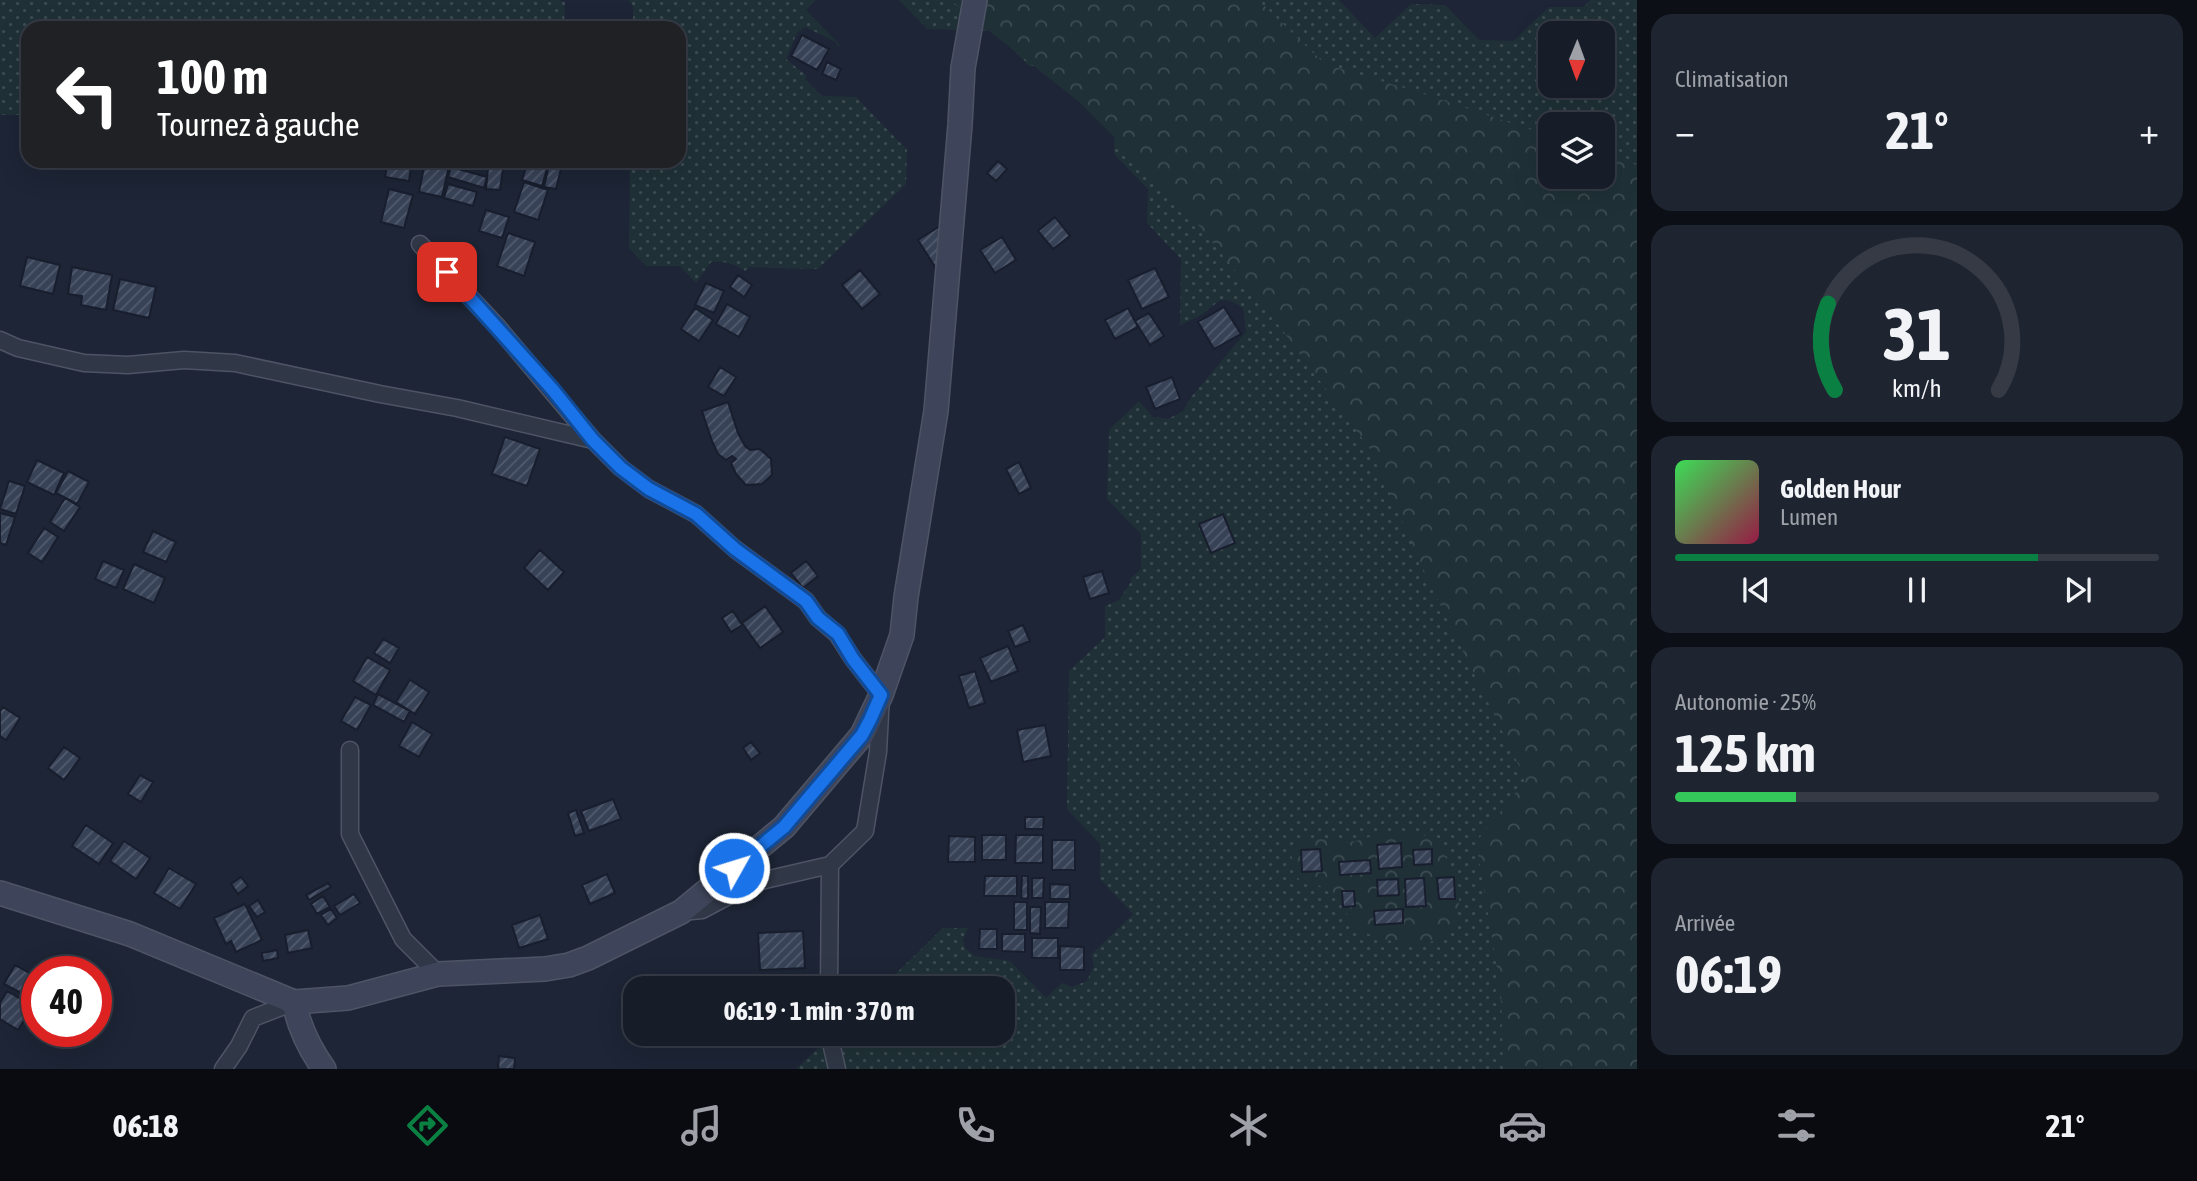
<!DOCTYPE html>
<html lang="fr">
<head>
<meta charset="utf-8">
<style>
  :root { --surface:#161c28; --page:#1f2530; --text:#f1f3f6; --muted:#9ea1a8; --line:#353a45; --accent:#0b8043 }
  body { margin:0; font-family:"Asap Condensed",sans-serif; background:var(--page); color:var(--text); height:100vh; display:flex; flex-direction:column; font-size:26px; white-space:nowrap }
  * { box-sizing:border-box; margin:0 }
  p { font-size:23px; color:var(--muted) }
  .icon { flex:none; width:38px; height:38px; fill:none; stroke:currentColor; stroke-width:2; stroke-linecap:round; stroke-linejoin:round }
  .map { position:relative; flex:1; overflow:hidden }
  .sheet { display:flex; flex-direction:column; gap:14px; padding:14px; background:#0c0f16; width:560px }
  .sheet>* { flex:none }
  .guide { position:absolute; left:21px; top:21px; width:665px; height:147px; border-radius:21px; box-shadow:0 7px 28px #0002,0 0 0 2px var(--line); background:#202124; color:#fff; overflow:hidden }
  .needle { width:46px; rotate:181deg }
  .controls { position:absolute; left:1538px; top:21px; display:grid; gap:14px }
  .controls a { display:grid; place-items:center; width:77px; height:77px; border-radius:14px; background:var(--surface); box-shadow:0 7px 28px #0002,0 0 0 2px var(--line); font-size:35px }
  .speed { position:absolute; left:21px; top:956px; display:flex; gap:14px; font-size:35px; font-weight:700; text-align:center }
  .speed>* { display:grid; place-content:center; width:91px; height:91px; border-radius:50%; background:var(--surface); box-shadow:0 7px 28px #0002,0 0 0 2px var(--line); line-height:1 }
  .speed .limit { border:10px solid #d22; background:#fff; color:#111 }
  .pin { position:absolute; display:grid; place-items:center; width:60px; height:60px; color:#fff; margin:-30px; border-radius:14px; box-shadow:0 4px 10px #0006 }
  .me { position:absolute; width:77px; margin:-38px; rotate:51deg; stroke-linejoin:round; filter:drop-shadow(0 0 5px #0008) }
  .turn { display:flex; align-items:center; gap:24px; height:147px; padding:0 21px; font-size:32px }
  .turn .icon { width:91px; height:91px; stroke-width:2.5 }
  .turn b { display:block; font-size:49px; line-height:60px }
  .big { font-size:52px; font-weight:700; line-height:1.1 }
  .sheet .card { flex:1; display:flex; flex-direction:column; justify-content:center; gap:10px; min-width:0; padding:0 24px; border-radius:21px; background:var(--page) }
  .sheet .dial { align-items:center; gap:0 }
  .dial svg { height:182px; overflow:visible; fill:none; stroke:var(--line); stroke-width:7; stroke-linecap:round; text-anchor:middle }
  .dial text { fill:var(--text); stroke:none }
  .song { display:flex; align-items:center; gap:21px }
  .cover { width:84px; height:84px; border-radius:10px; background:linear-gradient(135deg,hsl(130 70% 55%),hsl(340 70% 35%)) }
  .played { height:7px; border-radius:4px; background:linear-gradient(90deg,var(--accent) 75%,var(--line) 75%) }
  .keys { display:flex; justify-content:space-around; direction:ltr }
  .heat { display:flex; justify-content:space-between; align-items:center; font-size:38px; direction:ltr }
  .charge { height:10px; border-radius:5px; background:linear-gradient(90deg,#34c759 25%,var(--line) 0) }
  .trip { position:absolute; left:623px; top:976px; width:392px; height:70px; border-radius:21px; background:var(--surface); box-shadow:0 7px 28px #0002,0 0 0 2px var(--line); font-weight:700; line-height:70px; text-align:center }
  .menu { display:flex; height:112px; justify-content:space-around; align-items:center; background:#090b10; color:var(--muted) }
  .menu .icon { width:49px; height:49px }
  .menu .current { color:var(--accent) }
  .menu b { font-size:32px; color:var(--text) }
  main { display:flex; flex:1; min-height:0 }
  .map>svg:first-child { display:block }
  .grass { fill:url(#grass-dots); fill-rule:evenodd }
  .forest { fill:url(#forest-crowns) }
  .building { fill:url(#building-hatch); stroke:#181e2d; stroke-width:2 }
  .lines { fill:none; stroke-linecap:round; stroke-linejoin:round }
  .street-casing { stroke:#4e5465; stroke-width:19 }
  .secondary-casing { stroke:#4e5465; stroke-width:26 }
  .street { stroke:#303746; stroke-width:16 }
  .secondary { stroke:#3e455a; stroke-width:23 }
  .route-casing { stroke:#114b97; stroke-width:18 }
  .route { stroke:#1a73e8; stroke-width:12 }
</style>
</head>
<body>
<main>
<div class="map">
<svg width="1637" height="1069" viewBox="0 0 1637 1069">
  <defs>
    <pattern id="grass-dots" width="8" height="8" patternUnits="userSpaceOnUse" patternTransform="scale(1.75)"><rect width="8" height="8" fill="#1f3137"/><path d="M2 2h.1M6 6h.1" fill="none" stroke="#3d4c52" stroke-width="1.8" stroke-linecap="round"/></pattern>
    <pattern id="forest-crowns" width="20" height="18" patternUnits="userSpaceOnUse" patternTransform="scale(1.75)"><rect width="20" height="18" fill="#1f3137"/><path d="M2 6a3 3 0 1 1 6 0M12 15a3 3 0 1 1 6 0" fill="none" stroke="#3d4c52"/></pattern>
    <pattern id="building-hatch" width="6" height="6" patternUnits="userSpaceOnUse" patternTransform="scale(1.75)"><rect width="6" height="6" fill="#384257"/><path d="M-1 1l2-2M0 6l6-6M5 7l2-2" fill="none" stroke="#525b6e"/></pattern>
  </defs>
  <rect width="100%" height="100%" fill="#1d2536"/>
  <path class="grass" d="M0,0h558l7,2 -1,26h-536v87h-28z
    M628,0h188l-10,10 34,35 -2,2 -2,-5 -31,-15 -8,6 -11,26 21,17 -2,3 17,17 34,1 51,53 -1,34 -88,85 -69,-2 -4,4c-11,-7 -20,-10 -34,-9l-15,21 -16,-17h-34l-17,-18 1,-87h49v-133h-46v-22z
    M899,0h440l36,38 36,-34 34,1 34,35 34,1 36,-34h34l8,-7h46v1069h-841l37,-35h170v-45h-123l63,-61h25l-5,11 2,9 10,8 35,5 36,37 16,-15 10,4 15,-6 7,-15 -3,-11 42,-41 -33,-35v-35l-33,-35 2,-138 36,-34v-31l14,-6 12,-18 -1,-3 11,-10v-35l-34,-35 2,-69 30,-29 14,16 15,2 15,-8 9,-15 54,-64 -3,-24c-21,-13 -20,-10 -38,4 -7,6 -17,9 -25,13l1,-66 -34,-36 1,-34 -34,-35 1,-35 -51,-53h-35l-34,-35 -68,-2zM1550,33h53v53h-53zM1550,124h53v53h-53z"/>
  <path class="forest" d="M950,0h308l67,64 96,29 129,43v41h53v-23l34,11v904h-134l-2,-77 -25,-150 50,-62 -95,-194 -61,-137 -96,-130 -91,-113 -105,-105z
    M1382,831c12,2 44,1 52,9 7,7 12,18 17,27 16,28 9,68 -26,77 -14,3 -51,-6 -63,-13 -15,-9 -20,-31 -33,-41 -15,-11 -34,3 -37,-30 -1,-6 0,-10 4,-14 13,-14 30,-5 45,-4 15,1 28,-4 41,-11z"/>
  <path class="building" d="M802,35l27,14 -12,21 -26,-14z
    M827,62l14,7 -5,11 -14,-6z
    M388,161h24l-3,20 -24,-4z
    M528,161l21,1 -7,24 -20,-6z
    M550,161h13l-7,28 -12,-2z
    M998,161l9,8 -11,12 -9,-8z
    M425,162l24,4 -7,31 -23,-5z
    M451,167l36,10 -3,11 -36,-11z
    M488,168l15,1 -3,21 -14,-1z
    M524,182l24,8 -10,30 -24,-8z
    M448,184l29,8 -4,14 -29,-8z
    M389,189l24,6 -9,33 -23,-6z
    M486,210l23,7 -7,21 -23,-7z
    M1055,217l15,19 -17,13 -15,-18z
    M945,223l-6,50 -21,-33z
    M508,233l27,9 -11,34 -27,-10z
    M1002,237l14,23 -21,13 -15,-23z
    M27,257l33,8 -7,29 -33,-8z
    M72,267l40,8 -6,35 -25,-5 1,-9 -14,-2z
    M1155,268l14,29 -27,12 -14,-29z
    M860,270l20,24 -18,15 -20,-24z
    M738,275l14,10 -8,12 -14,-10z
    M120,279l36,8 -7,31 -36,-8z
    M706,283l18,8 -10,22 -19,-8z
    M727,304l23,13 -11,20 -23,-13z
    M1224,307l17,27 -27,15 -16,-27z
    M695,308l18,12 -14,21 -18,-12z
    M1128,308l10,19 -23,12 -10,-19z
    M1149,313l15,23 -14,9 -15,-24z
    M720,367l16,10 -12,19 -16,-9z
    M1172,377l8,22 -25,10 -9,-22z
    M728,402l10,31 7,13 5,4 10,-1 11,10 1,16 -10,9 -16,1 -10,-11 -5,-11 5,-4 -4,-3 -6,4 -8,-6 -6,-13 -10,-30z
    M505,437l35,12 -13,37 -35,-12z
    M37,460l27,13 -10,22 -27,-13z
    M1019,462l12,26 -12,6 -13,-25z
    M68,471l21,11 -12,22 -21,-11z
    M9,481l16,5 -9,28 -16,-5z
    M65,498l15,9 -16,24 -14,-9z
    M0,513l15,4 -9,28 -6,-2z
    M1223,514l12,29 -24,10 -12,-29z
    M44,528l14,9 -16,25 -14,-9z
    M153,531l23,11 -10,20 -23,-10z
    M540,550l24,22 -16,18 -24,-22z
    M103,561l21,9 -8,18 -21,-9z
    M806,561l12,15 -15,12 -12,-15z
    M134,564l31,14 -11,25 -31,-14z
    M1102,571l7,22 -19,6 -7,-22z
    M765,606l18,26 -23,16 -18,-25z
    M733,611l9,14 -11,7 -9,-14z
    M1023,625l7,16 -15,6 -7,-16z
    M383,639l16,9 -9,15 -16,-10z
    M1008,646l10,25 -27,11 -11,-24z
    M367,657l23,13 -14,25 -23,-14z
    M975,671l10,32 -16,5 -10,-32z
    M410,680l19,12 -14,22 -19,-12z
    M378,694l32,17 -6,11 -31,-17z
    M355,697l16,8 -14,25 -16,-9z
    M3,707l17,11 -14,22 -6,-4v-25z
    M412,722l20,12 -13,23 -20,-11z
    M1045,725l6,31 -28,6 -6,-32z
    M751,742l9,11 -9,7 -8,-12z
    M64,747l16,11 -16,22 -16,-12z
    M140,775l13,7 -12,20 -13,-8z
    M613,799l8,20 -32,12 -8,-20z
    M576,810l8,23 -9,3 -7,-23z
    M1025,817h19l-1,12h-18z
    M86,825l27,18 -14,21 -27,-18z
    M982,835h24v25h-24z
    M1016,835h27v28h-28z
    M949,836l26,1v25h-27z
    M1052,840h23v30h-23z
    M124,841l26,17 -14,21 -26,-18z
    M1401,843l1,24 -23,2 -2,-24z
    M1320,849l2,22 -20,1 -1,-22z
    M1432,849v15l-18,1 -1,-15z
    M1370,860l1,13 -31,2 -1,-13z
    M169,868l27,16 -16,25 -26,-16z
    M607,874l8,19 -25,11 -8,-19z
    M985,876h32v20h-33z
    M1022,876h6v23l-7,-1z
    M241,877l7,9 -10,8 -7,-10z
    M1454,877l1,22h-16l-2,-21z
    M1032,878h12l-1,20h-11z
    M1424,878l2,28 -20,1 -1,-28z
    M1398,879l1,16 -21,1 -1,-16z
    M328,883l3,4 -22,13 -3,-5z
    M1050,884l20,1v14h-20z
    M1342,891h12l1,15 -12,1z
    M354,894l6,9 -20,12 -6,-9z
    M323,896l7,11 -13,7 -6,-10z
    M258,900l7,12 -8,5 -8,-11z
    M1014,902h13v28h-13z
    M1045,902h24l-1,26h-23z
    M245,904l17,36 -26,12 -5,-11 -5,3 -12,-26z
    M1030,907h11l-1,27 -10,-1z
    M331,909l6,9 -9,7 -7,-10z
    M1403,909v14l-28,2 -1,-14z
    M540,915l8,24 -29,9 -7,-23z
    M980,929h17v20h-18z
    M308,930l4,18 -24,5 -3,-18z
    M803,931l2,37 -45,2 -2,-37z
    M1002,934h23v18l-23,-1z
    M1032,938h26v20h-26z
    M1060,946l24,1v23h-24z
    M277,950l1,8 -15,3 -1,-8z
    M15,965l18,10 -10,19 -19,-10z
    M7,991l26,15 -15,24 -18,-11v-16z
    M499,1056l16,2 -1,11h-16z"/>
  <g class="lines">
    <defs>
      <path id="street" d="M420,244l76,81 97,115 28,28 28,21 47,25 39,35 71,52 12,17 19,16 16,25 28,36 -3,57 -13,79 -35,34 -65,15 -16,5 -47,25 -21,2
        M0,340l18,8 66,15 44,2 56,-5 51,3 145,31 77,14 136,32
        M350,750v84l53,105 35,35
        M829,989l1,-124
        M829,1034l8,35
        M223,1069l16,-23 14,-28 41,-16"/>
      <path id="secondary" d="M0,893l130,41 164,68 54,-4 90,-24 107,-5 24,-4 19,-7 93,-46 103,-85 78,-92 19,-40 21,-60 4,-38 30,-186 24,-286 3,-57 12,-68
        M294,1002c5,26 15,46 30,67"/>
    </defs>
    <use href="#street" class="street-casing"/>
    <use href="#secondary" class="secondary-casing"/>
    <use href="#street" class="street"/>
    <use href="#secondary" class="secondary"/>
  </g>
  <g class="lines">
    <defs>
      <path id="route" d="M447,272l106,118 40,50 28,28 28,21 47,25 39,35 71,52 12,17 20,16 15,25 28,36 -11,25 -8,15 -78,92 -50,41"/>
    </defs>
    <use href="#route" class="route-casing"/>
    <use href="#route" class="route"/>
  </g>
</svg>
<div class="controls">
<a><svg class="needle" viewBox="-14 -14 28 28"><path d="M0-13l5 13h-10z" fill="#e53935"/><path d="M0 13l5-13h-10z" fill="#9ea1a8"/></svg></a>
<a><svg class="icon" aria-label="layers" viewBox="0 0 24 24"><path d="M12 4l9 5-9 5-9-5zM3 14l9 5 9-5"/></svg></a>
</div>
<div class="speed"><div class="limit">40</div></div>
<div class="pin" style="left:447px;top:272px;background:#d93025"><svg class="icon" aria-label="arrive" viewBox="0 0 24 24"><path d="M6 21V4h12l-3 4 3 4H6"/></svg></div>
<svg class="me" style="left:734px;top:868px" viewBox="-20 -20 40 40"><circle r="17" fill="#1a73e8" stroke="#fff" stroke-width="3"/><path d="M0-11L8 9 0 5-8 9z" fill="#fff"/></svg>
<div class="trip">06:19 · 1 min · 370 m</div>
<div class="guide">
<div class="turn"><svg class="icon" aria-label="left" viewBox="0 0 24 24"><path d="M17 20v-9H6M10 6l-5 5 5 5"/></svg><div><b>100 m</b>Tournez à gauche</div></div>
</div>
</div>
<section class="sheet">
<div class="card"><p>Climatisation</p>
<div class="heat"><a>−</a><b class="big">21°</b><a>+</a></div>
</div>
<div class="card dial"><svg viewBox="0 0 100 80">
<path d="M14 69A42 42 0 1 1 86 69"/>
<path d="M14 69A42 42 0 0 1 11 31" stroke="#0b8043"/>
<text x="50" y="56" font-size="32" font-weight="700">31</text>
<text x="50" y="72" font-size="11">km/h</text>
</svg></div>
<div class="card">
<div class="song"><i class="cover"></i><div><b>Golden Hour</b><p>Lumen</p></div></div>
<div class="played"></div>
<div class="keys"><svg class="icon" aria-label="previous" viewBox="0 0 24 24"><path d="M18 5L8 12l10 7zM5 5v14"/></svg><svg class="icon" aria-label="pause" viewBox="0 0 24 24"><path d="M8 5v14M16 5v14"/></svg><svg class="icon" aria-label="next" viewBox="0 0 24 24"><path d="M6 5l10 7-10 7zM19 5v14"/></svg></div>
</div>
<div class="card"><p>Autonomie · 25%</p><b class="big">125 km</b><div class="charge"></div></div>
<div class="card"><p>Arrivée</p><b class="big">06:19</b></div>
</section>
</main>
<nav class="menu">
<b>06:18</b>
<svg class="icon current" aria-label="directions" viewBox="0 0 24 24"><path d="M12 3l9 9-9 9-9-9zM9 14v-3h6M13 9l2 2-2 2"/></svg>
<svg class="icon" aria-label="music" viewBox="0 0 24 24"><path d="M9 18V5l10-2v13"/><circle cx="6" cy="18" r="3"/><circle cx="16" cy="16" r="3"/></svg>
<svg class="icon" aria-label="phone" viewBox="0 0 24 24"><path d="M5 4h4l2 5-3 2q2 4 5 5l2-3 5 2v4C11 20 4 13 5 4z"/></svg>
<svg class="icon" aria-label="climate" viewBox="0 0 24 24"><path d="M12 3v18M4 7l16 10M4 17L20 7"/></svg>
<svg class="icon" aria-label="car" viewBox="0 0 24 24"><path d="M5 17H2v-5l4-1 3-4h7l3 4 3 1v5h-3M9 17h6M6 11h13"/><circle cx="7" cy="17" r="2"/><circle cx="17" cy="17" r="2"/></svg>
<svg class="icon" aria-label="filters" viewBox="0 0 24 24"><path d="M4 7h16M4 17h16"/><circle cx="9" cy="7" r="2"/><circle cx="15" cy="17" r="2"/></svg>
<b>21°</b>
</nav>
</body>
</html>
